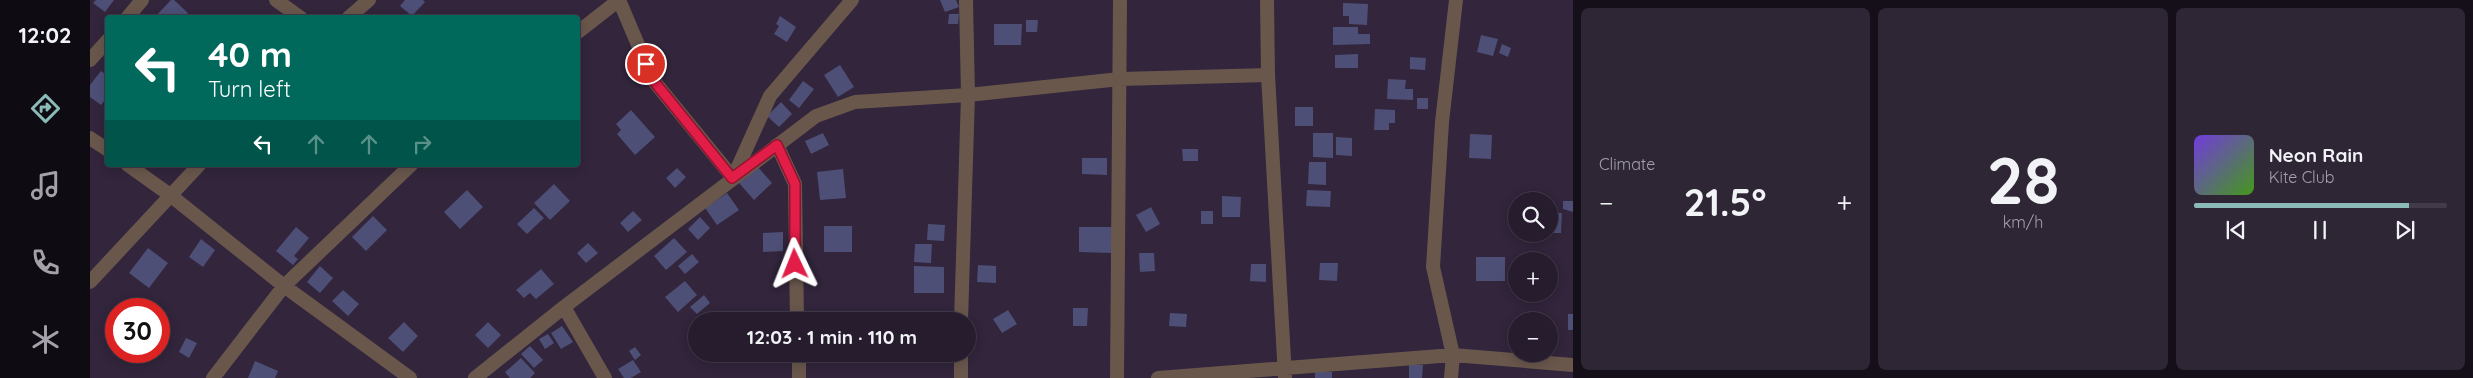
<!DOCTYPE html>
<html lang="en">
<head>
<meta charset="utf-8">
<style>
  :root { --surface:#261c2d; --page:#2e2535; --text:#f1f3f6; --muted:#a4a1aa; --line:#423a49; --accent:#8bbbb9 }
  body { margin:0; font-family:Quicksand,sans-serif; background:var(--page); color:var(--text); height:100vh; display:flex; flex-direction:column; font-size:19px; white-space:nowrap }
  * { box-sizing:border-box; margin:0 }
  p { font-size:16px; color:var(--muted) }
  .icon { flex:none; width:28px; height:28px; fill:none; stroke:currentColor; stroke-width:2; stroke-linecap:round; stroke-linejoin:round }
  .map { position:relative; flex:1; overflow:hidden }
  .side { display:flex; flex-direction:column; gap:8px; padding:8px; background:#150f19; width:900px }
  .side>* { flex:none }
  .guide { position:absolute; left:15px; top:15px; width:475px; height:152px; border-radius:5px; box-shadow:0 2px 12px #0003,0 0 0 1px var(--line); background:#00695c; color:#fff; overflow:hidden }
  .buttons { position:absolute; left:1418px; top:192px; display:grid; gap:10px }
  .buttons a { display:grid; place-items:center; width:50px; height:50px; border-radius:50%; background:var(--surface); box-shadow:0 2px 12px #0003,0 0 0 1px var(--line); font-size:25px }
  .speed { position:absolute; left:15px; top:298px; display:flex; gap:10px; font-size:25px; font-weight:700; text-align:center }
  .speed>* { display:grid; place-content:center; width:65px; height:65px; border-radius:50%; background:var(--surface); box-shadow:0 2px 12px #0003,0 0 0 1px var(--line); line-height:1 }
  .speed .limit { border:8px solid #d22; background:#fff; color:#111 }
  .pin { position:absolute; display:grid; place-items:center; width:42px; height:42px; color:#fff; margin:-21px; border:2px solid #fff; border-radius:50%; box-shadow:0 1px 5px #0007 }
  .me { position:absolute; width:55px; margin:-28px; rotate:358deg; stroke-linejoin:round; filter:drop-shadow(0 0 4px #0008) }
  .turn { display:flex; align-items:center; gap:18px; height:105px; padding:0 20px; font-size:22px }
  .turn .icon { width:65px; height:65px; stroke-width:2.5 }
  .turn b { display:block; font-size:35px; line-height:42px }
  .lanes { display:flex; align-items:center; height:48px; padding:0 20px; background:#0003; justify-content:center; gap:25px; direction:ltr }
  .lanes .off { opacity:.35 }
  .big { font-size:38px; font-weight:700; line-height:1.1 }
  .side .widget { flex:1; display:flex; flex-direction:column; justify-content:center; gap:8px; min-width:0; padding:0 18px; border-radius:8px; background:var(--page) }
  .side .dial { align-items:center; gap:0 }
  .dial b { font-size:65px; line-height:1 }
  .song { display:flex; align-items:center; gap:15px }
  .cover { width:60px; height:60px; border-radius:8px; background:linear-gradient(135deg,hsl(260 70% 55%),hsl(100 70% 35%)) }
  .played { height:5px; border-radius:2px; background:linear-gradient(90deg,var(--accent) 85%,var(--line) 85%) }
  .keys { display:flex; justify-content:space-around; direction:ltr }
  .heat { display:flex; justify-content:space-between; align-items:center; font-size:28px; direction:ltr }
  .side .tiles { flex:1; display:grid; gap:8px; grid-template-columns:repeat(3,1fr) }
  .trip { position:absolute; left:598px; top:312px; width:288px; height:50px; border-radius:25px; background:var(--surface); box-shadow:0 2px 12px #0003,0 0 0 1px var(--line); font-weight:700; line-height:50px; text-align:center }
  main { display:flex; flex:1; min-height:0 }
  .menu { display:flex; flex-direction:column; width:90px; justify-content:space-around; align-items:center; background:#0f0b12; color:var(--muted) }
  .menu .icon { width:35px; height:35px }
  .menu .selected { color:var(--accent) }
  .menu b { font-size:22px; color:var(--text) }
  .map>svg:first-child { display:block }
  .building { fill:#4d4f77 }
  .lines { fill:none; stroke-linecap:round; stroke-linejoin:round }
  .minor { stroke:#69574c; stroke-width:14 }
  .route-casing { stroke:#92132f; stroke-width:12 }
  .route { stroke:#e11d48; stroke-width:9 }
</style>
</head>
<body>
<main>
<nav class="menu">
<b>12:02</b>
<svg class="icon selected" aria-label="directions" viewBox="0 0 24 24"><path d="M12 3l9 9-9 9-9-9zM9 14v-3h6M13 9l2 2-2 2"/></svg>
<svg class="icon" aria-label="music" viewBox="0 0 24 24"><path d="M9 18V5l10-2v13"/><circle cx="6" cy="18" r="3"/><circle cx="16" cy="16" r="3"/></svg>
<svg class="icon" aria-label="phone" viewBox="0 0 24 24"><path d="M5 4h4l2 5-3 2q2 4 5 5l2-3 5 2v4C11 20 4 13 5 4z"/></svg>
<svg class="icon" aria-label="climate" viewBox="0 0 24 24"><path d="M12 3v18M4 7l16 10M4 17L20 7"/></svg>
</nav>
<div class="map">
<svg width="1483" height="378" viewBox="0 0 1483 378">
  <rect width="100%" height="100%" fill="#32253c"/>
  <path class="building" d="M6,0h18l-9,12 -12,-9z
    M81,0h3l14,13 -4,5h-30z
    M315,0h18l2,2 -13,14 -12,-10z
    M850,0h16l3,7 -14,5z
    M1253,3l25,1 -1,21 -18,-1v-8h-6z
    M859,14h10l-1,10h-10z
    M690,16l16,11 -9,15 -13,-8 5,-8 -3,-2z
    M936,20h12l-1,12h-11z
    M904,24h28l-1,21h-27z
    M1243,27h25v7h12v10l-37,1z
    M1391,35l17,4 -5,17 -16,-4z
    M1412,44l9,4 -3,9 -9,-4z
    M1268,54v14h-23v-13z
    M1320,57l16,1 -1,12 -15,-1z
    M750,65l14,22 -16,10 -14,-22z
    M11,71l7,5v20l-7,9 -11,-8v-12z
    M1298,79l18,1 -1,9h8v11l-26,-1z
    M713,81l11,8 -15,19 -10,-8z
    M1327,98h11v11h-11z
    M691,102l11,12 -13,13 -12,-11z
    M1205,107h18v19h-18z
    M1285,109l20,1v13h-6v7h-15z
    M541,110l24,27 -20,18 -18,-21 4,-4 -5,-6z
    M733,133l6,12 -18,9 -6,-13z
    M1223,133h20v25l-20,-1z
    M1380,134l22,1 -1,24 -22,-1z
    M1246,137l16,1v18l-16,-1z
    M1092,149h16v12h-15z
    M992,158h25v17l-25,-1z
    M1219,162h17v23l-18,-1z
    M667,166l15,17 -18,17 -15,-17z
    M587,168l9,9 -11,11 -9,-10z
    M753,169l3,29 -26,2 -3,-28z
    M464,184l16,17 -20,19 -16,-17z
    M377,190l16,17 -23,22 -16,-17z
    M1217,190l24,1 -1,16 -24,-1z
    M637,193l12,17 -22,15 -12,-17z
    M1132,196l19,1 -1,20h-18z
    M1473,201h10v11l-10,-3z
    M1061,207l9,17 -14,8 -10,-17z
    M444,208l10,10 -17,16 -10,-10z
    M543,211l9,9 -14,12 -8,-9z
    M1111,211h12v13h-12z
    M1459,213h13l-1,20h-12z
    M283,216l14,14 -21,21 -14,-14z
    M610,217l10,11 -12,12 -10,-11z
    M838,224l17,1 -1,16 -17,-1z
    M734,226h28v26h-28z
    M206,227l13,11 -15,18 4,3 -5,6 -17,-14z
    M989,227h34l-1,26 -33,-1z
    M693,232v19l-20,1v-19z
    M584,238l13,14 -21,18 -12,-14z
    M111,239l14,11 -12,17 -14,-10z
    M498,243l10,10 -12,10 -9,-10z
    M825,244h17l-1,19 -17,-1z
    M58,248l20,15 -19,25 -20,-15z
    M1049,253h15l1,18 -15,1z
    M602,254l7,8 -14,12 -7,-8z
    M1386,257h29v24h-29z
    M1230,263h18l-1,18 -18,-1z
    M1161,264h15v18l-16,-1z
    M888,265l18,1v17l-19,-1z
    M230,266l13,12 -13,15 -13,-11z
    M824,266l30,1v26h-30z
    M451,269l13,15 -18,15 -6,-6 -6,5 -8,-8z
    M595,281l12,14 -19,17 -13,-15z
    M253,290l16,14 -11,12 -16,-15z
    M614,295l6,8 -13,11 -7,-7z
    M983,308h15l-1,18h-14z
    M918,310l9,14 -15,9 -9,-14z
    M1080,313l17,1 -1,13 -17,-1z
    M1478,314h5v16h-5z
    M671,318h21v3h-21z
    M314,322l14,14 -15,16 -15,-14z
    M398,322l13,13 -13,13 -13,-13z
    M472,326l11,16 -12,7 -10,-16z
    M458,334l6,9 -9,6 -6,-10z
    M96,338l11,5 -8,15 -10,-6z
    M440,346l13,14 -9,8 -13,-14z
    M545,347l6,8 -6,5 -6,-9z
    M431,358l14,15 -5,5h-20l-5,-6z
    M543,360l8,12 -10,6h-7l-6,-9z
    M165,361l23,10 -3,7h-27z
    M1319,365h14l-1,13h-13z
    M1225,371l17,1v6h-17z"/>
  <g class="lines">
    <path class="minor" d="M186,0l25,18
      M529,0l34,80 80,98 37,-82 82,-96
      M1177,0l1,75 17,302
      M37,18l15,-18
      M258,18l21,-18
      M488,32l41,-32
      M0,60l18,-20
      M0,138l18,12
      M687,145l18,39 2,137
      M38,165l42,30 114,91 126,92
      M0,282l109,-117
      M474,307l41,71
      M871,321l7,-226 -2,-95
      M709,354v24
      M871,354v24
      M123,378l71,-92 127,-121
      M385,378l89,-71 252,-191 39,-14 113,-7 152,-16 148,-4
      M1027,378l3,-378
      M1068,378l295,-23 120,10
      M1361,378l2,-23 -20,-88 9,-145 14,-122"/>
  </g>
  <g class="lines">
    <defs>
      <path id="route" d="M556,64l7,16 79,98 45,-33 18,39v80"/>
    </defs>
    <use href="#route" class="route-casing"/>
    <use href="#route" class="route"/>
  </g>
</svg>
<div class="buttons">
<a><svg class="icon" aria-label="search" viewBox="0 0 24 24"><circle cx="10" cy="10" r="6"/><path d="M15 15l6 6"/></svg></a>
<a>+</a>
<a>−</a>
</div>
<div class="speed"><div class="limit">30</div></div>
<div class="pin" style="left:556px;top:64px;background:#d93025"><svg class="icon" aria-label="arrive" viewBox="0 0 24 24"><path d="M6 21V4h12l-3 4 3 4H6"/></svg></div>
<svg class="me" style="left:705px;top:264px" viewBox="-20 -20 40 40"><path d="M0-17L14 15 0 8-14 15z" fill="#e11d48" stroke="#fff" stroke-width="4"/></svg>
<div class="trip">12:03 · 1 min · 110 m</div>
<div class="guide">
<div class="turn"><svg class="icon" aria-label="left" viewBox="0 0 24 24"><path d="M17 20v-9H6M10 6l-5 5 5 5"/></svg><div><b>40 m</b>Turn left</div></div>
<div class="lanes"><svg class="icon" aria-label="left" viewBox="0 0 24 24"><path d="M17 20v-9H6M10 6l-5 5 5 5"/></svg><svg class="icon off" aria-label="ahead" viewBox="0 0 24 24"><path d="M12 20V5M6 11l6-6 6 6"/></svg><svg class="icon off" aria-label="ahead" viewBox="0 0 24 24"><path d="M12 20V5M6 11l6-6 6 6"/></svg><svg class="icon off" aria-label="right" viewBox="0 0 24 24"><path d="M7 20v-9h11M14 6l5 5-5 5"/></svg></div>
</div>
</div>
<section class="side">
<div class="tiles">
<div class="widget"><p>Climate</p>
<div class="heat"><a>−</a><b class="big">21.5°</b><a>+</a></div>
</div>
<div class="widget dial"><b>28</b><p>km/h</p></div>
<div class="widget">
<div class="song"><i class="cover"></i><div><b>Neon Rain</b><p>Kite Club</p></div></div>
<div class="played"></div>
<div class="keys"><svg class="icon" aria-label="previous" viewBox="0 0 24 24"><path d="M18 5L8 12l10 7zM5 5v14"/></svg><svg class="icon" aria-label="pause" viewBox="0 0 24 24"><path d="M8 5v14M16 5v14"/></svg><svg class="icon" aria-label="next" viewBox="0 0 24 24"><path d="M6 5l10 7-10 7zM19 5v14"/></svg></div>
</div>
</div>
</section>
</main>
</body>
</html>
